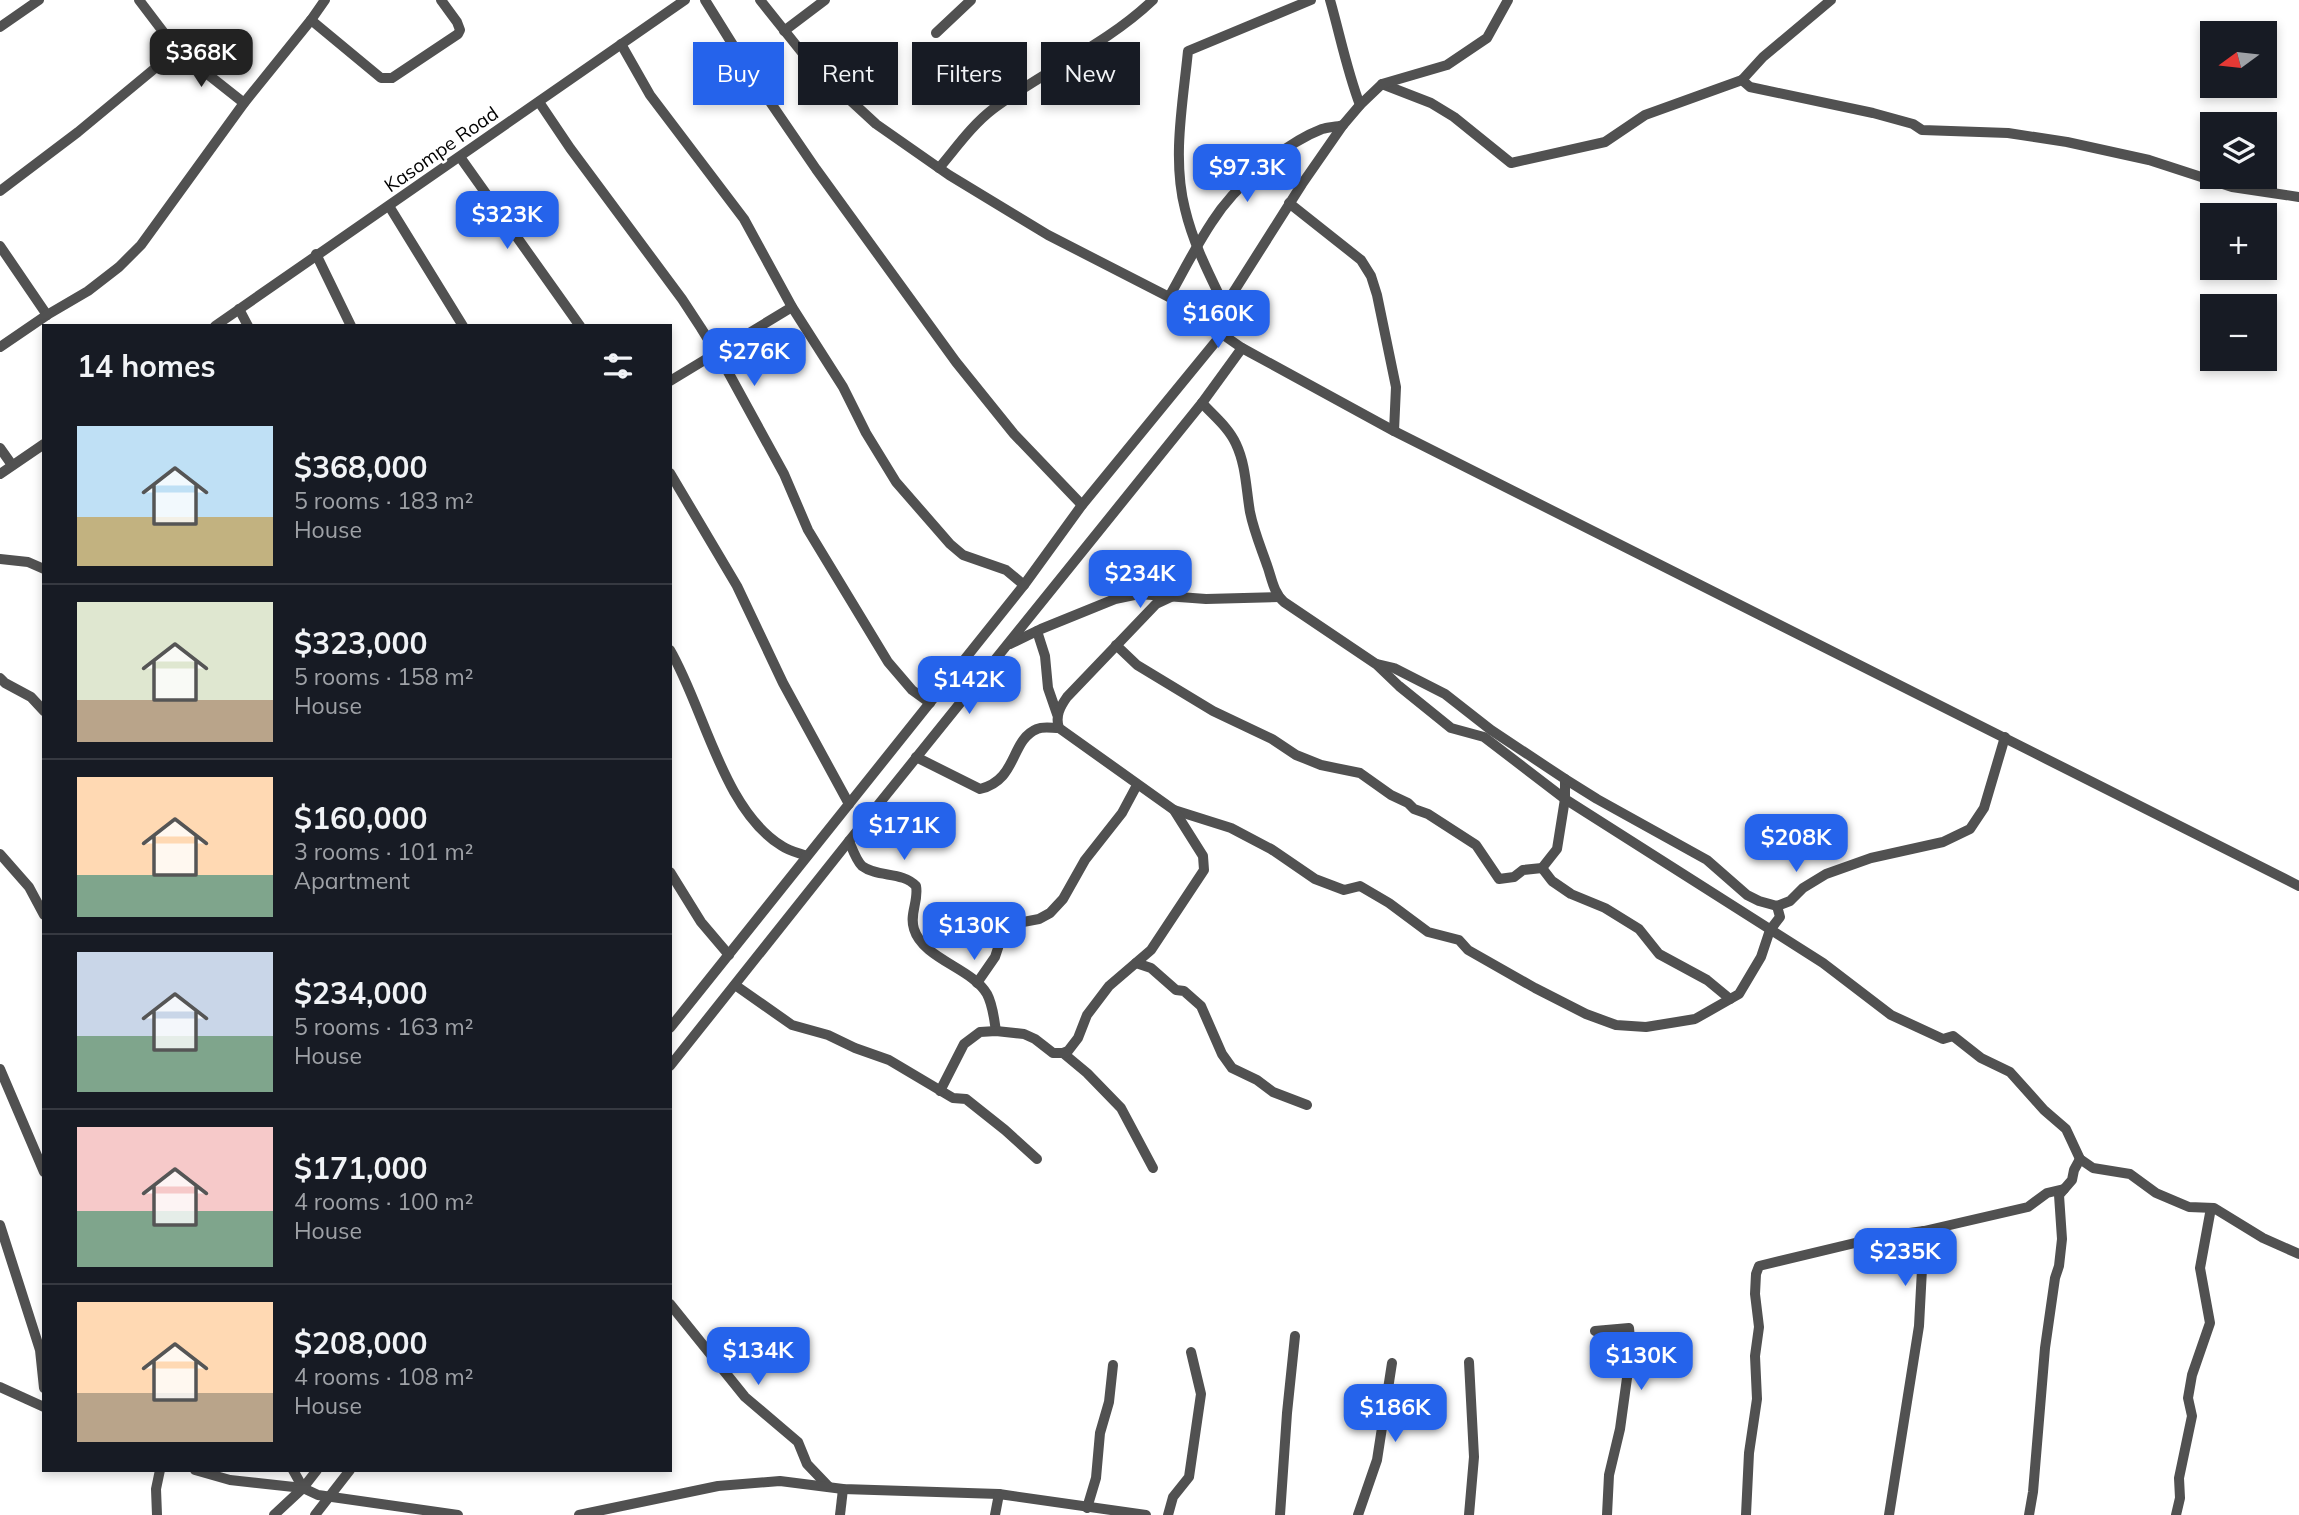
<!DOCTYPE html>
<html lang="en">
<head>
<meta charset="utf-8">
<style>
  body { margin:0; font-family:Mulish,sans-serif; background:#20242c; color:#f1f3f6; height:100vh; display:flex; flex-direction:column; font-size:26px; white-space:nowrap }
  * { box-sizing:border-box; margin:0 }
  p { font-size:23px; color:#9ea1a6 }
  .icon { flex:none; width:38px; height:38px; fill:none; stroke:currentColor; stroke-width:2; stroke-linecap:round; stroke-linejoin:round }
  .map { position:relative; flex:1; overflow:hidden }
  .side { position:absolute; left:42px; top:324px; width:630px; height:1148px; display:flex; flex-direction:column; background:#171b24; border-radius:0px; box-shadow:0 4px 10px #0003 }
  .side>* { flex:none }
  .banner { position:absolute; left:693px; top:42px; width:665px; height:63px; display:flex; gap:14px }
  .needle { width:46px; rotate:255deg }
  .tools { position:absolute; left:2200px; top:21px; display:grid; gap:14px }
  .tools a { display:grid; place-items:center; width:77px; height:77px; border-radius:0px; background:#171b24; box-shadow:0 4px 10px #0003; font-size:35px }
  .price { position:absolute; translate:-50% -60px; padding:0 16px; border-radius:14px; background:#2563eb; color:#fff; font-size:23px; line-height:46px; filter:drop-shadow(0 2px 4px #0008) }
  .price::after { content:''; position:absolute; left:50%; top:42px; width:21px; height:16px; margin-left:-10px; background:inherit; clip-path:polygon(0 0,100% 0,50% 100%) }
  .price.selected { background:#222; color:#fff }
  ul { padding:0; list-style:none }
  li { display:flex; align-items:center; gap:21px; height:175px; padding:0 35px }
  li+li { border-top:2px solid #363941 }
  li span { display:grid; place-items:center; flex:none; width:196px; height:140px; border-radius:0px; color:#555 }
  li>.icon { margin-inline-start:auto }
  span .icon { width:84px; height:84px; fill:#fffc; stroke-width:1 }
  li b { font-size:30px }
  h2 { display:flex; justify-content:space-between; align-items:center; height:84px; padding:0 35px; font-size:30px }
  .pill { padding:0 24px; border-radius:0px; background:#171b24; box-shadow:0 4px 10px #0003; font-size:24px; line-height:63px }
  .pill.selected { background:#2563eb; color:#fff }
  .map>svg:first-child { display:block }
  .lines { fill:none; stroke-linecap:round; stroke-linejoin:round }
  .minor { stroke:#515151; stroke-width:10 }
  .labels { text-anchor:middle; stroke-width:5; stroke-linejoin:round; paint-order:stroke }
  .street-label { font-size:19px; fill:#000; stroke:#fff }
</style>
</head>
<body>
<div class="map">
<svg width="2299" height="1515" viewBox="0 0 2299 1515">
  <rect width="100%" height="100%" fill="#fff"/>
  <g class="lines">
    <g class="minor">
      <polyline points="139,0 177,50 244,103"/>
      <polyline points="705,0 751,74 816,169 956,362 1014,434 1082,505"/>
      <polyline points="760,0 812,65 876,124 949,175 1048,235 1169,297 1242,348 1394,431 2299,886"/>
      <path d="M 1330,0 C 1340,35 1347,71 1360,105"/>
      <polyline points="311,20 381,78 392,78 458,34 460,30 457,22 441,0"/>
      <polyline points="0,27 39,0"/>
      <polyline points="784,31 825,0"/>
      <polyline points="936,33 971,0"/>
      <polyline points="621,44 650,95 744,219 792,307 843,387 866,433 896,482 950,544 963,555 1006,570 1024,585"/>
      <polyline points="1742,80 1763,57 1831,0"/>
      <polyline points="1382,84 1431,103 1454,117 1511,163 1605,142 1645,115 1742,80 1750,87 1873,113 1913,124 1922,130 2008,133 2067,142 2149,160 2232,187 2299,197"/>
      <polyline points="539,102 570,148 682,299 701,328 727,370 784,474 808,530 888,662 912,690 930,703"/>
      <polyline points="460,157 580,326"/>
      <path d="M 939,168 C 956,148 972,125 993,109 C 1045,70 1106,45 1153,0"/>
      <polyline points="0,191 78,132 177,50"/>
      <polyline points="1289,203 1361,260 1371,276 1377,295 1396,387 1394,431"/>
      <polyline points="389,206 463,326"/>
      <polyline points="0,246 47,315"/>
      <polyline points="316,254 351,326"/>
      <path d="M 1169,297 C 1183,272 1196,246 1212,222 C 1234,187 1283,144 1322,129 C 1328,127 1336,127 1343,125"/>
      <path d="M 1224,305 C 1209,274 1193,243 1185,209 C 1172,159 1183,102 1188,51 L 1311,0"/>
      <polyline points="239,309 248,326"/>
      <polyline points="215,326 685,0"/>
      <polyline points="1212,326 1302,184 1343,125 1360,105 1382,84 1447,65 1487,38 1508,0"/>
      <polyline points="0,347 47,315 88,291 119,267 141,245 244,103 311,20 325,0"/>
      <polyline points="670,381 792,307"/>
      <path d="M 1202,403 C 1214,416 1229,428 1236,444 C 1246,465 1246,489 1250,512 C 1254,532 1262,550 1268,568 C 1272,580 1274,593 1284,602 L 1376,664 L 1399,686 L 1451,728 L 1484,737 L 1565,799 L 1823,963 L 1891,1015 L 1943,1039 L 1953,1036 L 1981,1058 L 2010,1072 L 2044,1110 L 2066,1129 L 2080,1159 L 2093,1168 L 2130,1174 L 2156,1193 L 2189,1207 L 2214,1208 L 2263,1238 L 2299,1254"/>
      <polyline points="0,448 12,465"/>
      <polyline points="670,473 737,586 783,683 849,804"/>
      <polyline points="0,474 44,444"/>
      <polyline points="0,559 28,562 44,569"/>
      <polyline points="1037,631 1045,656 1048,688 1057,714"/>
      <polyline points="1010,644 1041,629 1115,599 1139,594 1206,599 1279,597"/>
      <polyline points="1116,645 1137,665 1213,711 1272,739 1296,755 1321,765 1360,773 1391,795 1408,803 1414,809 1428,814 1476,845 1499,879 1514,877 1523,870 1542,868 1557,849 1565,799 1565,779"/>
      <path d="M 670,650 C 704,708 723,810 782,846 C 789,851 799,853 807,856"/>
      <polyline points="1377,664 1394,668 1445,694 1491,730 1565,779 1597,799 1707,860 1747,895 1759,901 1777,906 1790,901 1803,888 1826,874 1871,858 1943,842 1970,829 1984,808 2005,737"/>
      <polyline points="0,678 5,683 31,697 44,711"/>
      <path d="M 916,757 L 980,789 C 1018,780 1010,740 1037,729 C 1043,726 1052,728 1059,728"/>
      <polyline points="1174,810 1231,828 1271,849 1315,879 1344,890 1360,886 1389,903 1428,932 1459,940 1468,950 1535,988 1586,1014 1616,1025 1646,1027 1695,1019 1739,994 1761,957 1770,930 1780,917 1777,906"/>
      <path d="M 849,841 C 852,848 856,860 862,866 C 878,878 902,871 916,886 C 919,901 909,914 914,929 C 923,959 972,968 987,994 C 993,1005 994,1019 996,1031"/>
      <polyline points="0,854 29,887 44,915"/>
      <polyline points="1542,868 1552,881 1571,894 1605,908 1639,929 1659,954 1707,980 1730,999"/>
      <polyline points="670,872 701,922 729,955"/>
      <polyline points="1136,963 1151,968 1176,990 1184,991 1201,1006 1222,1054 1232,1068 1257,1080 1273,1092 1307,1105"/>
      <polyline points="977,983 995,957 1004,930 1008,925 1039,919 1050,913 1063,899 1085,860 1122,813 1137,785"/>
      <polyline points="735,985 792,1025 828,1035 855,1048 889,1060 953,1098 966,1099 1005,1130 1037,1159"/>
      <polyline points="670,1028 1024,585 1082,505 1222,334"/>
      <polyline points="1063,1053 1087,1073 1121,1108 1153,1168"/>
      <polyline points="670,1066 849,841 1202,403 1242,348"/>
      <polyline points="0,1069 44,1172"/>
      <path d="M 940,1091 L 964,1044 L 980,1032 L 996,1031 L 1024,1034 L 1035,1039 L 1053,1053 L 1063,1053 L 1068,1051 L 1078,1038 L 1087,1015 L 1109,986 L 1151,950 L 1204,870 L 1203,856 L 1174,810 L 1059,728 C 1055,716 1060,707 1067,697 L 1156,604 L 1173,596"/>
      <polyline points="0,1225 40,1350 44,1388"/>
      <polyline points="670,1304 745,1397 798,1442 807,1464 829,1487"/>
      <polyline points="1595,1331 1629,1328 1631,1349 1620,1429 1609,1475 1607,1515"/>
      <polyline points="1469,1362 1474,1457 1469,1515"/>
      <polyline points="0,1387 44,1407"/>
      <polyline points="195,1470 230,1480 303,1488 318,1495 458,1515"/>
      <polyline points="293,1470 303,1488"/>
      <polyline points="1087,1508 1096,1478 1100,1433 1109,1402 1113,1365"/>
      <polyline points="157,1515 156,1489 160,1470"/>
      <polyline points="274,1515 303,1488 317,1470"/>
      <polyline points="315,1515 350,1470"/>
      <polyline points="579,1515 718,1486 780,1481 843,1489 999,1494 1146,1515"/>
      <polyline points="840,1515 843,1489"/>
      <polyline points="995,1515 999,1494"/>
      <polyline points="1168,1515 1173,1497 1189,1477 1201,1394 1191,1352"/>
      <polyline points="1280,1515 1287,1413 1295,1336"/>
      <polyline points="1358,1515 1377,1460 1392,1363"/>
      <polyline points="1746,1515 1749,1453 1757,1399 1755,1356 1759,1327 1755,1294 1756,1274 1759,1266 1880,1237 1924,1231"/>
      <polyline points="1889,1515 1919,1326 1924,1231 2028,1207 2047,1193 2064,1189"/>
      <polyline points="2029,1515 2033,1492 2045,1348 2055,1278 2059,1266 2062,1239 2059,1195 2072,1180 2074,1170 2080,1159"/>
      <polyline points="2176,1515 2180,1498 2179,1478 2192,1416 2188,1398 2192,1375 2210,1323 2200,1268 2211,1208"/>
    </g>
  </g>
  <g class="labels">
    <g class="street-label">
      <text transform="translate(441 149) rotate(-35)" y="7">Kasompe Road</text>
    </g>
  </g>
</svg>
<div class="tools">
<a><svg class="needle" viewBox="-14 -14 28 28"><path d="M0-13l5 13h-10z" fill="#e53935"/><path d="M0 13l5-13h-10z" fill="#9ea1a6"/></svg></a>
<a><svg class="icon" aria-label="layers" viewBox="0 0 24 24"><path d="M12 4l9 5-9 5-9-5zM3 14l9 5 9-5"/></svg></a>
<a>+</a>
<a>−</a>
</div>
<b class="price selected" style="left:201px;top:89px">$368K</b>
<b class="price" style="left:1247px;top:204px">$97.3K</b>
<b class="price" style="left:507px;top:251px">$323K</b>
<b class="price" style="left:1218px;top:350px">$160K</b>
<b class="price" style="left:754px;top:388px">$276K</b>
<b class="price" style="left:1140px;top:610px">$234K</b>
<b class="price" style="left:969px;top:716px">$142K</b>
<b class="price" style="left:904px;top:862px">$171K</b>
<b class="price" style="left:1796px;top:874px">$208K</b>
<b class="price" style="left:974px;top:962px">$130K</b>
<b class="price" style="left:1905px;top:1288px">$235K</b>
<b class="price" style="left:758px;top:1387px">$134K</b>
<b class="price" style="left:1641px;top:1392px">$130K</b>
<b class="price" style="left:1395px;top:1444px">$186K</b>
<div class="banner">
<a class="pill selected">Buy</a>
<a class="pill">Rent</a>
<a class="pill">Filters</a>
<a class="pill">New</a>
</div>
<section class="side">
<h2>14 homes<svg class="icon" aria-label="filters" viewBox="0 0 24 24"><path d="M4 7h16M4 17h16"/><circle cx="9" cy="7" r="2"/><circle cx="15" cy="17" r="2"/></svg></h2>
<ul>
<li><span style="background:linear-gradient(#bfe0f5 65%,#c2b280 0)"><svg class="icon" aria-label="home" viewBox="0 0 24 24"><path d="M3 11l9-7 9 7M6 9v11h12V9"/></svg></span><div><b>$368,000</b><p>5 rooms · 183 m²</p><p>House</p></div></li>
<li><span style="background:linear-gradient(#dfe7d0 70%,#b9a48a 0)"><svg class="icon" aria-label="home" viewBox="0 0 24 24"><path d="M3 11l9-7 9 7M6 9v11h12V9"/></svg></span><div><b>$323,000</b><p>5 rooms · 158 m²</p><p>House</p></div></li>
<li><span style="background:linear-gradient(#ffd9b3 70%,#7fa58c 0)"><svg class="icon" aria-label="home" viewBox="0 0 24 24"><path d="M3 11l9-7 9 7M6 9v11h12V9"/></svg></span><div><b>$160,000</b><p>3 rooms · 101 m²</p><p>Apartment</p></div></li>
<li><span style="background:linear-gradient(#c9d6e8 60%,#7fa58c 0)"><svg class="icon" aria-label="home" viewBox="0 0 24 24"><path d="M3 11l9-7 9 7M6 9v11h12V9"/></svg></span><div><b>$234,000</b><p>5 rooms · 163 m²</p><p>House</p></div></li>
<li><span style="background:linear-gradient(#f6c9c9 60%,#7fa58c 0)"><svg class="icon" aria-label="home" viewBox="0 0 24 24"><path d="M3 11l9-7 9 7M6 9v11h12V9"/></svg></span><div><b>$171,000</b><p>4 rooms · 100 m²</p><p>House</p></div></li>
<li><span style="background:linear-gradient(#ffd9b3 65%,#b9a48a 0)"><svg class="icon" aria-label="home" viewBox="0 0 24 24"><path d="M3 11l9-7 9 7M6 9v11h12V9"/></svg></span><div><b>$208,000</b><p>4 rooms · 108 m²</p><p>House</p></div></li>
</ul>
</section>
</div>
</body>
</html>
